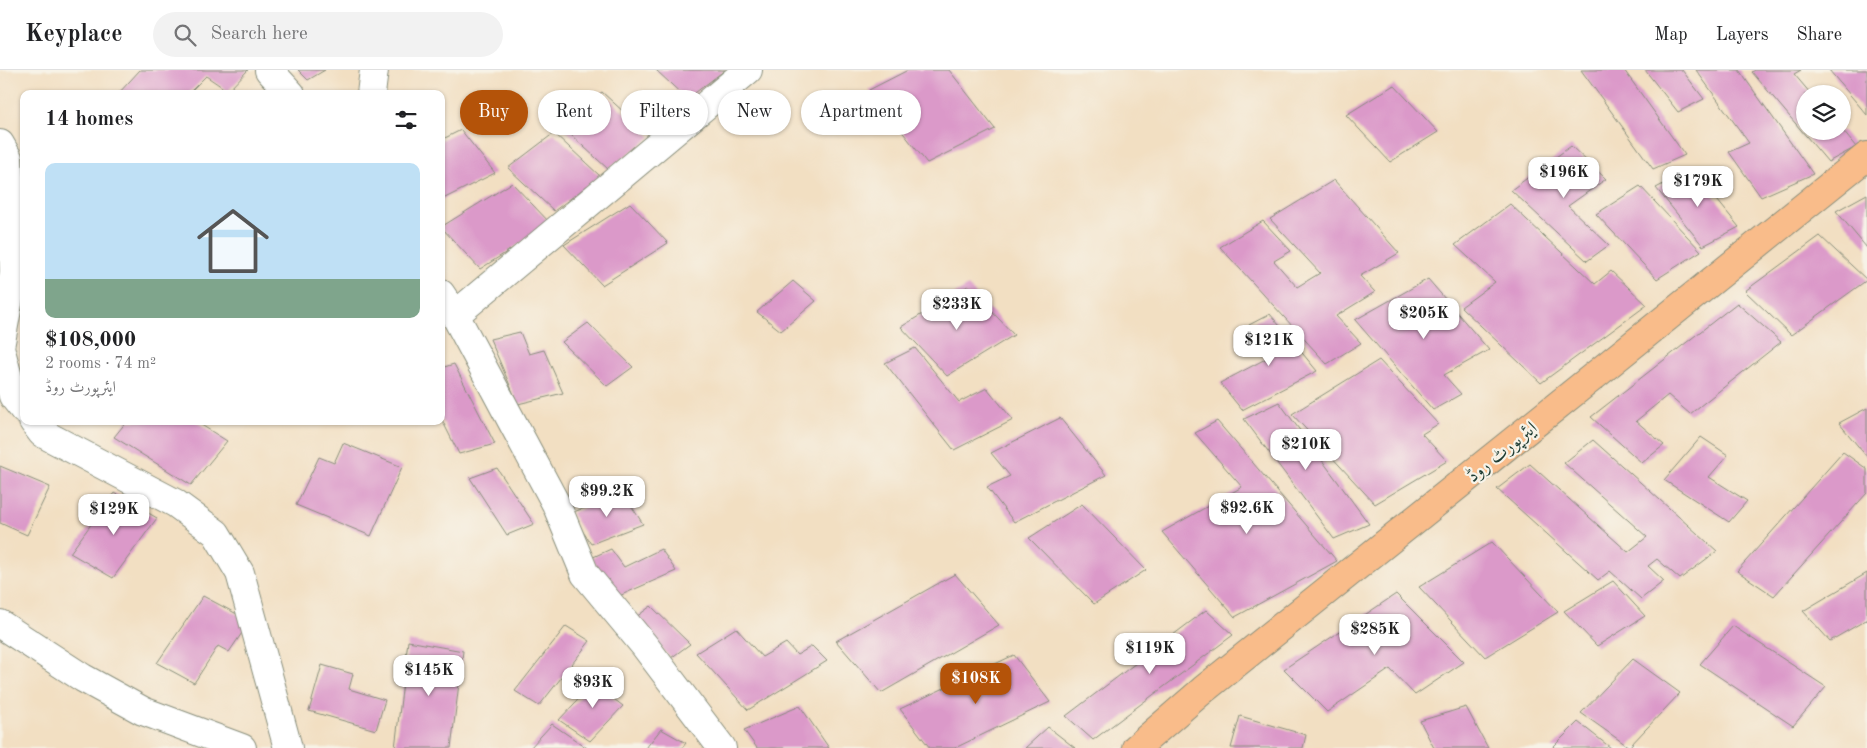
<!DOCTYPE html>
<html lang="en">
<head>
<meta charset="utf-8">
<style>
  body { margin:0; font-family:"Old Standard TT",Amiri,serif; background:#f2f2f2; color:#202124; height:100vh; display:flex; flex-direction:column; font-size:19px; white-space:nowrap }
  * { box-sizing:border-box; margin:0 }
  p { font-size:16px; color:#757577 }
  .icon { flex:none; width:28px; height:28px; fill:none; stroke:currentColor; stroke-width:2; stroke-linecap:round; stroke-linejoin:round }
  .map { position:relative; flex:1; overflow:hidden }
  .details { position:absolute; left:20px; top:20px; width:425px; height:335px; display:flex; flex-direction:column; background:#fff; border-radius:10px; box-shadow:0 1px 4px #0004 }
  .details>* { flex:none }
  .top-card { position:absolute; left:460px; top:20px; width:475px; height:45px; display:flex; gap:10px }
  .controls { position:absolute; left:1796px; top:15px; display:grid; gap:10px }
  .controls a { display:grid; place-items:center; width:55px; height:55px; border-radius:50%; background:#fff; box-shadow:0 1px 4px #0004; font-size:25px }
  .price { position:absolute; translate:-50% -42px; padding:0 11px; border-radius:10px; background:#fff; color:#222; font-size:16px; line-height:32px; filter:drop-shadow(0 1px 2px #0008) }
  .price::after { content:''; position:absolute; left:50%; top:30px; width:15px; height:11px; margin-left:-8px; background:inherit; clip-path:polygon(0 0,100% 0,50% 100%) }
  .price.active { background:#b45309; color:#fff }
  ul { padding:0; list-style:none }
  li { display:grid; align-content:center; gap:10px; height:265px; padding:0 25px }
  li+li { border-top:1px solid #e0e0e0 }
  li span { display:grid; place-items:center; height:155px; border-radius:10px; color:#555 }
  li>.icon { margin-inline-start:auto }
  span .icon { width:90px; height:90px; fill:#fffc; stroke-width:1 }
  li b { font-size:21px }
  h2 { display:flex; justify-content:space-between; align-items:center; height:60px; padding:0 25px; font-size:21px }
  .tag { padding:0 18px; border-radius:22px; background:#fff; box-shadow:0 1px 4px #0004; font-size:18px; line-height:45px }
  .tag.active { background:#b45309; color:#fff }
  header { display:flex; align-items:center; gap:30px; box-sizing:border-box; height:70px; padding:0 25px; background:#fff; border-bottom:1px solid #e0e0e0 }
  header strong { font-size:24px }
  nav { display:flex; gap:28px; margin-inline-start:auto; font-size:18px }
  .search { width:350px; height:45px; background:#f2f2f2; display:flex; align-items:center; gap:12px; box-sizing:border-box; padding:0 18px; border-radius:28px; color:#757577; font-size:19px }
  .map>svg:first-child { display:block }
  .building { fill:#db99c9 }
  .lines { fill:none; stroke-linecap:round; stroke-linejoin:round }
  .minor-casing { stroke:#888e7b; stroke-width:30 }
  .trunk-casing { stroke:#888e7b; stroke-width:30 }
  .minor { stroke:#fff; stroke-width:28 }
  .trunk { stroke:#f9bc8a; stroke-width:28 }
  .labels { text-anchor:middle; stroke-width:4.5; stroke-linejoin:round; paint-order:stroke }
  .street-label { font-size:19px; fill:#1f3d34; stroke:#f7f3e8 }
</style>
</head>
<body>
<header>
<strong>Keyplace</strong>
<div class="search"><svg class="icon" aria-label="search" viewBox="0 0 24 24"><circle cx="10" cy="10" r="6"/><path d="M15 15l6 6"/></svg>Search here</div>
<nav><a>Map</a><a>Layers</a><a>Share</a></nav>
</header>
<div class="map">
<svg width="1867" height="678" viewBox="0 0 1867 678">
  <rect width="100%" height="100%" fill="#f7f3e8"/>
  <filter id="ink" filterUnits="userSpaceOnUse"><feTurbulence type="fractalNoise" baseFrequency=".02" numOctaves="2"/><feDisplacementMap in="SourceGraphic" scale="10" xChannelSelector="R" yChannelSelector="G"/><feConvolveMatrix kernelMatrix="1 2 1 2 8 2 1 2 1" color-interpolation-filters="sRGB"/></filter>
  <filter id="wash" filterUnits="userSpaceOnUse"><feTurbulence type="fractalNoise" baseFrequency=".0096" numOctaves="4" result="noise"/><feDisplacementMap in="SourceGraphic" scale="20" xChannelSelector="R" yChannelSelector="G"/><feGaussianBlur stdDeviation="1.12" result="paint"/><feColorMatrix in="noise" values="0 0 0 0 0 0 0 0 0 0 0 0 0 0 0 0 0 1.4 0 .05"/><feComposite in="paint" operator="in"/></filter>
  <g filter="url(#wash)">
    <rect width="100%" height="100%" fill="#f2dfc2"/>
    <g id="blocks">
      <g class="building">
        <polygon points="140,0 248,0 228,21 206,6 188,24 118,24"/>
        <polygon points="298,0 325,0 308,10"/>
        <polygon points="656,0 725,0 687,29"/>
        <polygon points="908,0 949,0 995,59 927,93 869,20"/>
        <polygon points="1581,0 1624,0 1685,85 1653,99"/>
        <polygon points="1645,0 1682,0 1704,29 1678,42"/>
        <polygon points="1696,0 1739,0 1813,104 1761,127 1729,82 1749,73"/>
        <polygon points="1755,0 1801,0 1794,4 1811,24 1805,24 1805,61 1843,61 1856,77 1828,92 1752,2"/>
        <polygon points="1829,0 1867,0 1867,45"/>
        <polygon points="1394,15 1438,62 1390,92 1346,45"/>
        <polygon points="602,22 651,67 608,99 559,54"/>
        <polygon points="461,60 495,103 441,130 441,70"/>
        <polygon points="554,63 600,106 554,141 508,98"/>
        <polygon points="1571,76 1606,109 1568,136 1609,175 1587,191 1511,120"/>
        <polygon points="1692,99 1739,157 1703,176 1656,118"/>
        <polygon points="1334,110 1399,183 1360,206 1375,222 1336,246 1361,273 1327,294 1220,177 1263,151 1291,181 1274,191 1297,217 1320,203 1270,149"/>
        <polygon points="512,113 551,154 480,199 441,157"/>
        <polygon points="1640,116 1701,181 1657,209 1596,144"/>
        <polygon points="1867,124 1867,178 1836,141"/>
        <polygon points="630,133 668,173 602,215 564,175"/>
        <polygon points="1510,134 1595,214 1611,201 1647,235 1541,313 1461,237 1495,212 1455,175"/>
        <polygon points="1820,166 1867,210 1791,265 1745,221"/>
        <polygon points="1428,209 1489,280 1444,305 1461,324 1433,340 1355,250"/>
        <polygon points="793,211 816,231 781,261 757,242"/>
        <polygon points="968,216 1014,265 947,306 901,257"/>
        <polygon points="1737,233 1781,272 1690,344 1668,325 1636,351 1664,375 1642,393 1591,347"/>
        <polygon points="1270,244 1317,301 1242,340 1220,313 1273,285 1249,255"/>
        <polygon points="588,253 633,297 607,316 562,272"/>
        <polygon points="520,262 529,284 544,280 563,323 518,334 490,269"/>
        <polygon points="915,278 959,332 987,318 1013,350 954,380 885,293"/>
        <polygon points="1379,290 1438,354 1422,364 1447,391 1375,434 1292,344"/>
        <polygon points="454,294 495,374 459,384 441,348 441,298"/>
        <polygon points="1279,332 1369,454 1334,469 1244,349"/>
        <polygon points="1867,338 1867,387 1839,353"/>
        <polygon points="1060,348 1106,405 1014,452 987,417 1010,406 991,383"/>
        <polygon points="127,351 195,351 227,371 191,415 114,367"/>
        <polygon points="1217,351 1337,491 1235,547 1162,462 1242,417 1195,363"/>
        <polygon points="1701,367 1728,385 1709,407 1747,431 1729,452 1664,410"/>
        <polygon points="1593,370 1717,481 1680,509 1657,489 1648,496 1664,511 1641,529 1610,501 1598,510 1497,419 1530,394 1628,482 1647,467 1564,393"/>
        <polygon points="343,373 402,397 371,466 296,435 319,387 334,393"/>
        <polygon points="1843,382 1867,399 1867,423 1774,526 1737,501"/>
        <polygon points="0,396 50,417 27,465 0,453"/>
        <polygon points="497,398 534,454 507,465 470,408"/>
        <polygon points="114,423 157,448 113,508 70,483"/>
        <polygon points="623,423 643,454 591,474 571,443"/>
        <polygon points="1082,434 1146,500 1094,534 1029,468"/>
        <polygon points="1492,472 1558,542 1485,587 1419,517"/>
        <polygon points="611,479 624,497 661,479 676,501 619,526 591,488"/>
        <polygon points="1867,503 1867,551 1866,550 1830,571 1803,541"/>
        <polygon points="955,504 999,555 881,623 836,571"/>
        <polygon points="1613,511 1645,546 1597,576 1564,541"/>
        <polygon points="1396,524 1464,592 1415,625 1390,599 1327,642 1284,599"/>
        <polygon points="203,526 250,551 229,582 218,576 194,613 157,593"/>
        <polygon points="651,536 690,574 671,588 632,550"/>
        <polygon points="1206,540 1233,565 1093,670 1066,646"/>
        <polygon points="566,556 590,571 539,636 515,621"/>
        <polygon points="1733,556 1826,617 1793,656 1700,594"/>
        <polygon points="736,558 762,587 786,573 797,585 812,576 827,591 748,640 696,583"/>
        <polygon points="408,571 463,581 451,678 395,678"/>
        <polygon points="1014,585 1050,632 955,678 930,678 900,639"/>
        <polygon points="1633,589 1680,623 1629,677 1581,643"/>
        <polygon points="322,595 353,604 349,619 385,630 376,660 309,641"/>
        <polygon points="602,604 620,617 610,626 623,636 590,671 559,650"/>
        <polygon points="800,636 829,678 757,678 744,660"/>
        <polygon points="1466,637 1488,678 1434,678 1420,651"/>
        <polygon points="1240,646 1306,665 1303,678 1231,678"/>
        <polygon points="1578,652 1611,678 1552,678"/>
        <polygon points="552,654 587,678 530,678"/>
        <polygon points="1048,657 1075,678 1025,678"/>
        <polygon points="661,659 686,673 682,678 646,678"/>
      </g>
    </g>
  </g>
  <g filter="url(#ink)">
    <use href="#blocks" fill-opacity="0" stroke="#888e7b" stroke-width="1"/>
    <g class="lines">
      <defs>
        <g id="minor">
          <polyline points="269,0 291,24"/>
          <polyline points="371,24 374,0"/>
          <polyline points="0,74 8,88 14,202 0,277 13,326 24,340"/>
          <polyline points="441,224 455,245 556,434 585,504 644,575 722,678"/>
          <polyline points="455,245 748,0"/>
          <polyline points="33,351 42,363 175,433 216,463 240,503 288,678"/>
          <polyline points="0,554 83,608 143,641 242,678"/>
        </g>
        <polyline id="trunk" points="1136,678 1203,620 1578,319 1867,86"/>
      </defs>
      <use href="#minor" class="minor-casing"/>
      <use href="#trunk" class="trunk-casing"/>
      <use href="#minor" class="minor"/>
      <use href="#trunk" class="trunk"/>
    </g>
  </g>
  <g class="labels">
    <g class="street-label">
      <text transform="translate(1501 381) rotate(-39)" y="7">ایئرپورٹ روڈ</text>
    </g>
  </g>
</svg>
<div class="controls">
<a><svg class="icon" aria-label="layers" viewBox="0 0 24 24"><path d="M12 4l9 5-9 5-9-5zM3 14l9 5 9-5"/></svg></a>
</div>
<b class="price" style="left:1564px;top:129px">$196K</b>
<b class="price" style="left:1698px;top:138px">$179K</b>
<b class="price" style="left:957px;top:261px">$233K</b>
<b class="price" style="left:1424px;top:270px">$205K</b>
<b class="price" style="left:1269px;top:297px">$121K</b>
<b class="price" style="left:1306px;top:401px">$210K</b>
<b class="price" style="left:607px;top:448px">$99.2K</b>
<b class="price" style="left:1247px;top:465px">$92.6K</b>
<b class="price" style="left:114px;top:466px">$129K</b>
<b class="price" style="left:1375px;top:586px">$285K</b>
<b class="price" style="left:1150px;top:605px">$119K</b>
<b class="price" style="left:429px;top:627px">$145K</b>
<b class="price active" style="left:976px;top:635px">$108K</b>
<b class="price" style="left:593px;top:639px">$93K</b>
<div class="top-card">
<a class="tag active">Buy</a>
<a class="tag">Rent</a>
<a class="tag">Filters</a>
<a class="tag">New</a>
<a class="tag">Apartment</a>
</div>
<section class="details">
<h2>14 homes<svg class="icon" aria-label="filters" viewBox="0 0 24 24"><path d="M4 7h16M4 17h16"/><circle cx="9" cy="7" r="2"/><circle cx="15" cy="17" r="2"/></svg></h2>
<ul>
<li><span style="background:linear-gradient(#bfe0f5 75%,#7fa58c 0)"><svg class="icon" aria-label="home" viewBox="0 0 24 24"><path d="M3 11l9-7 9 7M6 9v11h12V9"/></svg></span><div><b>$108,000</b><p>2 rooms · 74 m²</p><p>ایئرپورٹ روڈ</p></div></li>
</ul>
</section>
</div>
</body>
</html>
